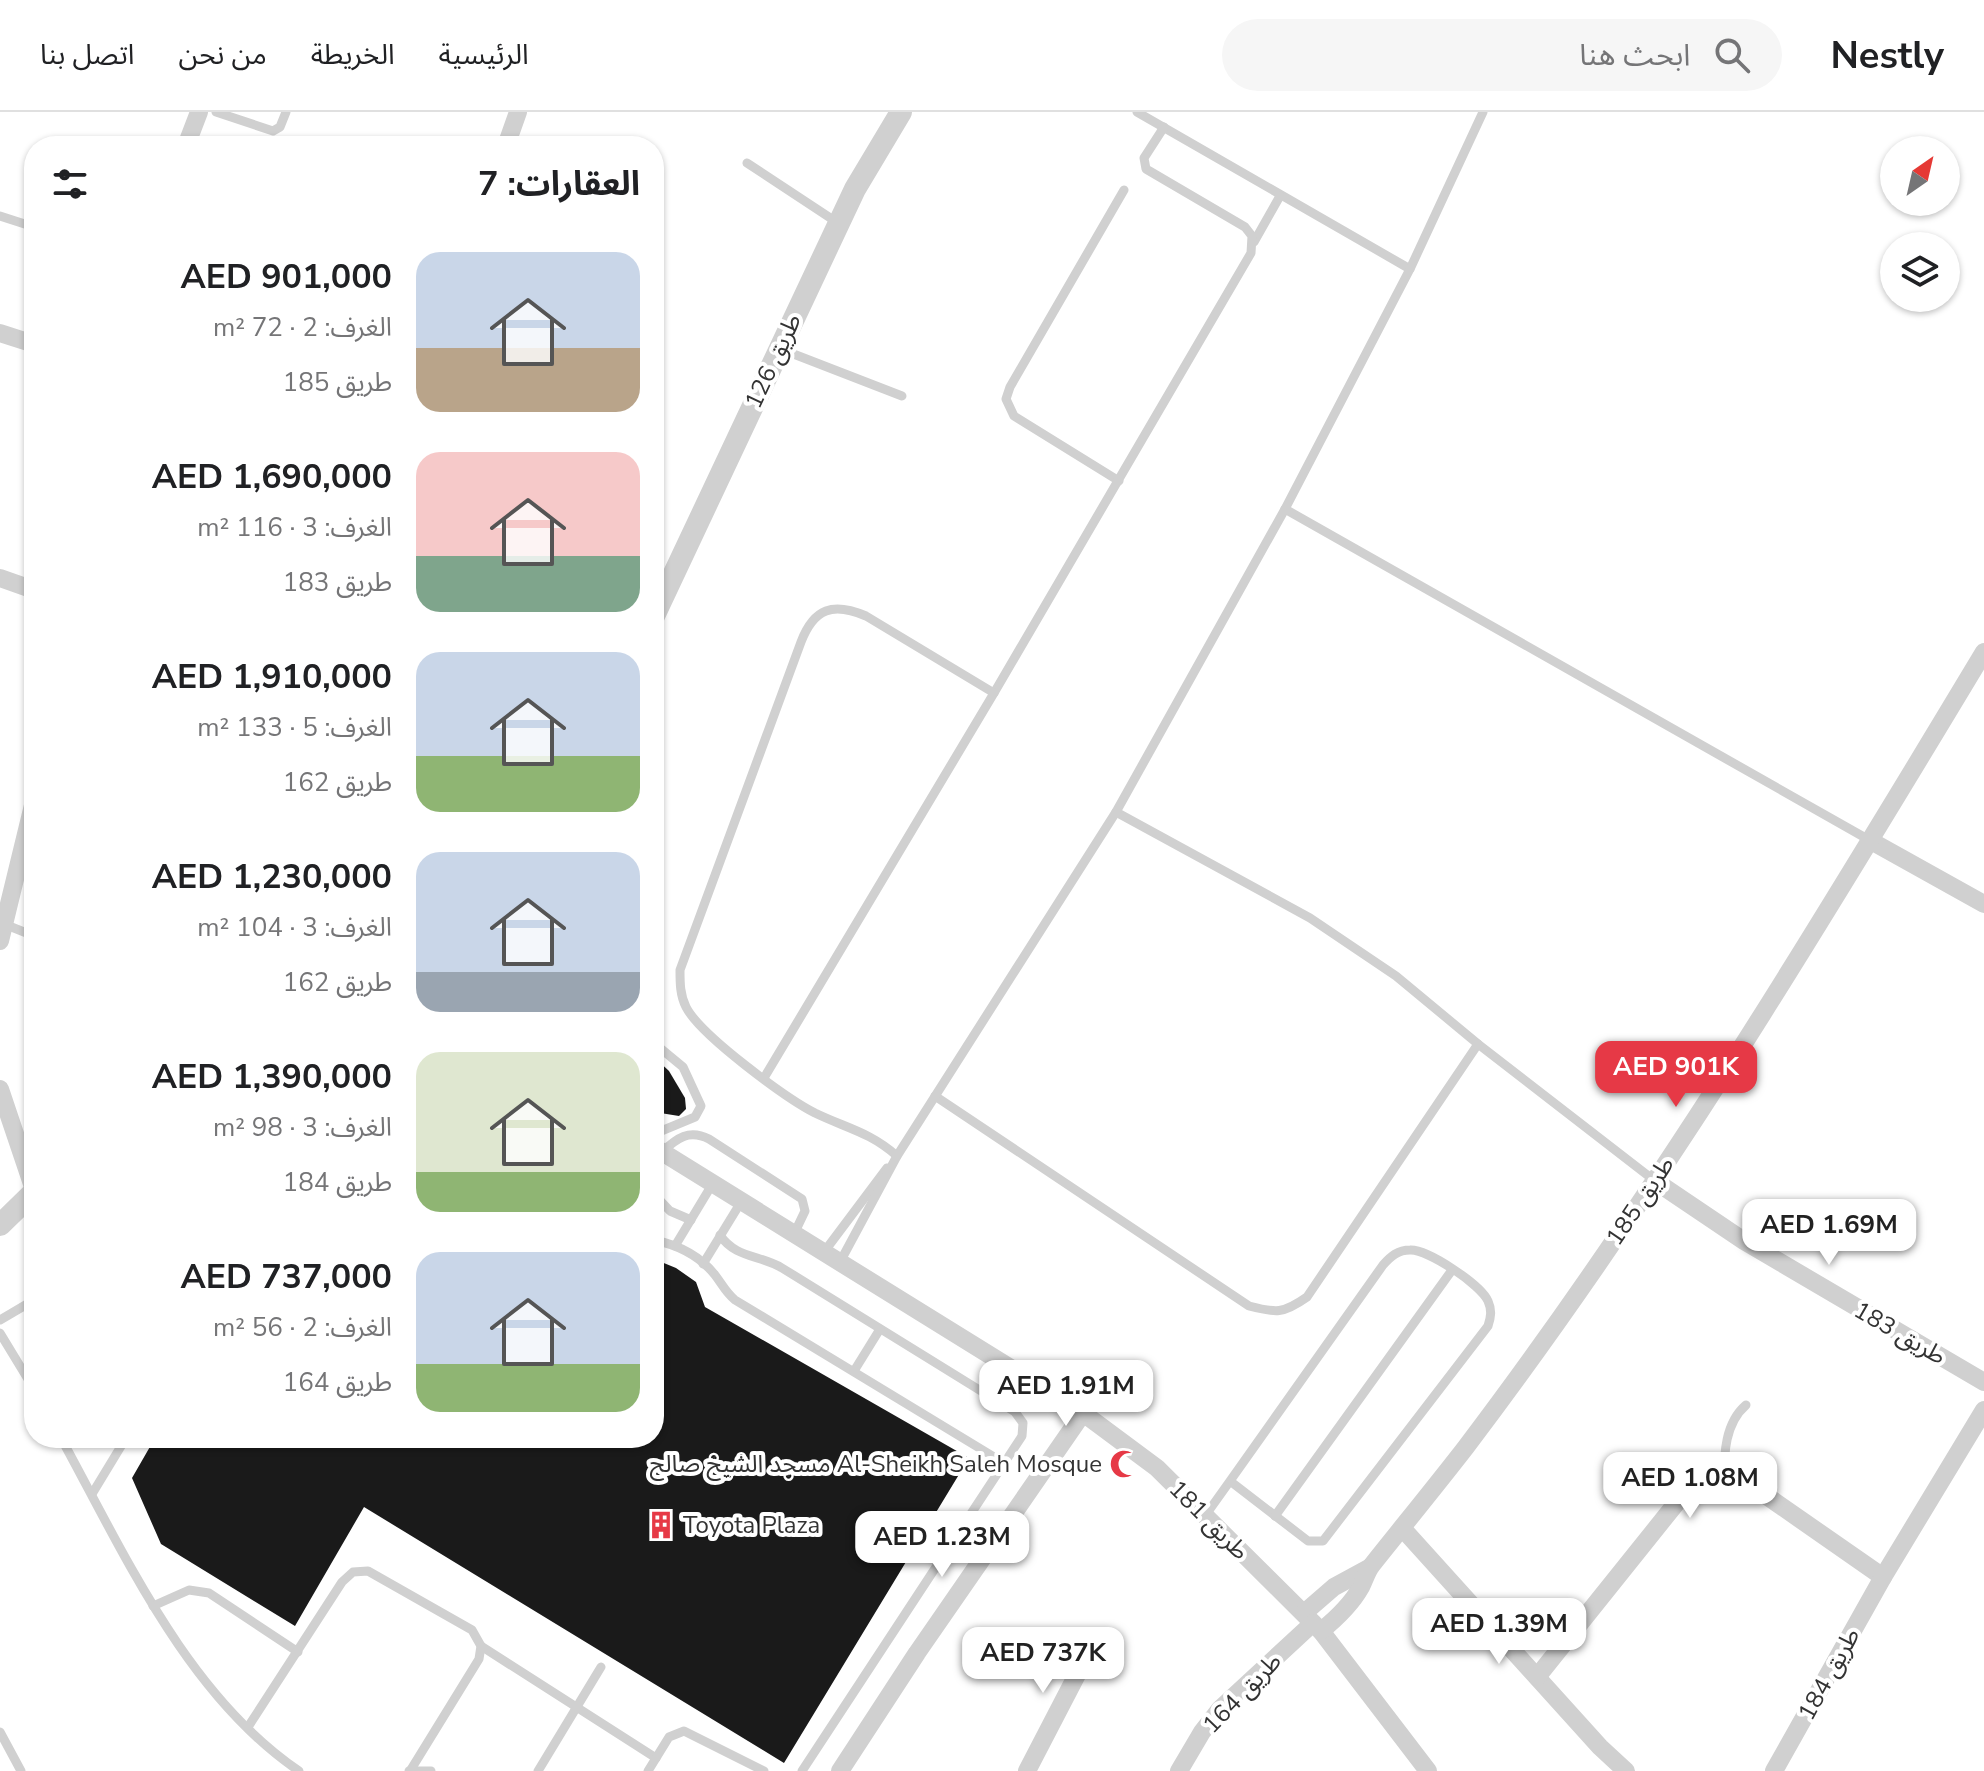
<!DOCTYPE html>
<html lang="ar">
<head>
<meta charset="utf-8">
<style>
  body { margin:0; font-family:"Nunito Sans","Noto Sans Arabic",sans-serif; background:#f6f6f6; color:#202124; direction:rtl; height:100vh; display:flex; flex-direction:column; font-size:30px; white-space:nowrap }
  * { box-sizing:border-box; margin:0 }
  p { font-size:26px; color:#757577 }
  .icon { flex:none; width:44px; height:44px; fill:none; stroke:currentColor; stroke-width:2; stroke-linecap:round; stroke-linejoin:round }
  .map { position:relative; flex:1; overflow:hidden; direction:ltr }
  .sheet { position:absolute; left:24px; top:24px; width:640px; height:1312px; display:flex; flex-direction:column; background:#fff; border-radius:32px; box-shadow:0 2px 6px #0004; direction:rtl }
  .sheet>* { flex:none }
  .needle { width:52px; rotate:34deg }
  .buttons { position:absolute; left:1880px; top:24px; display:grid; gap:16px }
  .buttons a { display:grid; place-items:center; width:80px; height:80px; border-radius:50%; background:#fff; box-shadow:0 2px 6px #0004; font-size:40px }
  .price { position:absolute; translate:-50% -68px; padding:0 18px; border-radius:16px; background:#fff; color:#222; font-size:26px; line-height:52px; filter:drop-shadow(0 2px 4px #0008) }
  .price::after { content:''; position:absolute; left:50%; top:48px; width:24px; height:18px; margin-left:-12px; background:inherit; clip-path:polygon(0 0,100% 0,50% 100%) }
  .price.current { background:#e63946; color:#fff }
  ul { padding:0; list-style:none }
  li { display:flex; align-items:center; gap:24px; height:200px; padding:0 24px }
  li span { display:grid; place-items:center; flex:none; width:224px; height:160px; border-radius:24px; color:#555 }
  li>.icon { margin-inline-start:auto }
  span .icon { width:96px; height:96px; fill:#fffc; stroke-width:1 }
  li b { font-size:34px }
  h2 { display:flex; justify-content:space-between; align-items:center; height:96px; padding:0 24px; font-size:34px }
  header { display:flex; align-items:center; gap:48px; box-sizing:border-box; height:112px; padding:0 40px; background:#fff; border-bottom:2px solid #e0e0e0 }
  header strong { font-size:38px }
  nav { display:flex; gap:44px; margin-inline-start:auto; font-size:28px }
  .search { width:560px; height:72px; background:#f6f6f6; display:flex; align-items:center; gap:20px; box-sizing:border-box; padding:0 28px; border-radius:44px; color:#757577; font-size:30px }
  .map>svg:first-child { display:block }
  .building { fill:#1a1a1a }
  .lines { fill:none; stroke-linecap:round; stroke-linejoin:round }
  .service { stroke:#d0d0d0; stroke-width:9 }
  .minor { stroke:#d0d0d0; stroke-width:18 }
  .tertiary { stroke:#d0d0d0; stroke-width:22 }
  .labels { text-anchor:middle; stroke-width:8; stroke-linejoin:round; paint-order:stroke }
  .street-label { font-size:24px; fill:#333; stroke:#fff }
  .poi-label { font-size:24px; fill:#333; stroke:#fff; text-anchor:end }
</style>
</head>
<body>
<header>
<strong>Nestly</strong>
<div class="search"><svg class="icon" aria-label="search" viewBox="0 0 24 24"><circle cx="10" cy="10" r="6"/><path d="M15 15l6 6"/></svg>ابحث هنا</div>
<nav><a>الرئيسية</a><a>الخريطة</a><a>من نحن</a><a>اتصل بنا</a></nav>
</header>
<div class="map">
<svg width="1984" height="1659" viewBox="0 0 1984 1659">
  <rect width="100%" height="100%" fill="#fff"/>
  <g class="building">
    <polygon points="654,945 669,959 685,986 686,997 679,1004 654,1000"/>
    <polygon points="654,1147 676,1156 696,1170 705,1195 969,1346 784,1651 364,1395 295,1514 161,1432 132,1366 155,1326 654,1326"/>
  </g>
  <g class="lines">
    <g class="service">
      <polyline points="216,0 273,19 280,15 286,0"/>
      <polyline points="1137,0 1410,157"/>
      <polyline points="747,51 838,111"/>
      <polyline points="0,104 34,115"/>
      <polyline points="1254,130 1280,84"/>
      <polyline points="778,236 902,284"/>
      <polyline points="1119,369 1014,304 1006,287 1010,275 1124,78"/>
      <polyline points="1285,397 1871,729"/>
      <polyline points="1116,700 1310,806 1396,864 1478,932"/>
      <polyline points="4,812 34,824"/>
      <polyline points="654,931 683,955 701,994 695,1005 654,1022"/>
      <polyline points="764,966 994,581 1251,141 1252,124 1245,115 1146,57 1144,46 1164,15"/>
      <path d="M 935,984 L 1249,1194 C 1276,1201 1283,1202 1307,1185 L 1478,932 L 1655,1069"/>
      <path d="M 662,1040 C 677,1026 689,1017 709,1027 L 802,1087 L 805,1099 L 794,1122"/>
      <path d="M 897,1044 C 870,1020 846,1016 815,1001 C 786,986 700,923 686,895 C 680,883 680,871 680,858 L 801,530 C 814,496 833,490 866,504 L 994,581"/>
      <polyline points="654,1082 670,1099 691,1108"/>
      <path d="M 720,1123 C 735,1146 760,1143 782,1156 L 1015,1300 L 1023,1311 L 1022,1324 L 802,1659"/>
      <path d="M 654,1128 C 678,1133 700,1144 715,1163 C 722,1172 726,1181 735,1188 L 1004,1351"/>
      <polyline points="675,1134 713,1071"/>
      <polyline points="824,1140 887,1056"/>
      <polyline points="840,1150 897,1044 1116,700 1285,397 1410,157 1483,0"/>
      <polyline points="703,1152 741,1090"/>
      <polyline points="0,1208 34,1188"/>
      <polyline points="0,1221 34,1277"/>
      <polyline points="854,1259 880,1217"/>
      <path d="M 61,1326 C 124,1441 187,1583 299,1659"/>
      <path d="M 1724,1367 C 1724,1342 1725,1311 1746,1293"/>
      <polyline points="92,1382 126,1326"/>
      <path d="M 1205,1404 L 1230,1369 L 1383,1153 C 1391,1144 1398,1138 1410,1138 C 1428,1137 1481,1173 1488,1189 C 1492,1198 1491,1205 1488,1214 L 1323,1429 L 1308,1429 L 1230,1369"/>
      <polyline points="1275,1404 1452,1158"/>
      <polyline points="966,1409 995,1427"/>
      <polyline points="153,1494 189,1478 209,1481 298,1540"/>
      <polyline points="481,1534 656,1646"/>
      <polyline points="248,1615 342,1470 353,1460 368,1459 472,1518 481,1534 479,1547 410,1659"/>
      <polyline points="0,1620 21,1659"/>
      <polyline points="409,1659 431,1659"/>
      <polyline points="538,1659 601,1555"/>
      <polyline points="648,1659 669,1625 684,1619 764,1659"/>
    </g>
    <g class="minor">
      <polyline points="186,34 199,0"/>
      <polyline points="506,34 518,0"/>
      <polyline points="0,221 34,232"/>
      <polyline points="0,466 34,478"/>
      <polyline points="1871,729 1984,792"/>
      <polyline points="0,829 34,689"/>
      <polyline points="0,977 34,1078"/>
      <polyline points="654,1035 1083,1301 1157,1356 1321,1519 1428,1659"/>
      <polyline points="1655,1069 1744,1129 1984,1270"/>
      <polyline points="1403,1417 1600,1635 1626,1659"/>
      <polyline points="1304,1501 1334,1475 1369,1456"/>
      <path d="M 1321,1519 C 1337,1506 1351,1493 1361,1475 C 1365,1467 1367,1459 1372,1453 C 1403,1414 1435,1375 1466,1335 C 1657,1083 1821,811 1984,540"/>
      <path d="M 1537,1565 L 1686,1379 C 1711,1366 1721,1366 1748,1371 L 1883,1465"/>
      <polyline points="840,1659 917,1541 1083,1301"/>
      <polyline points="1027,1659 1096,1526"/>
      <polyline points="1179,1659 1202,1620 1220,1597 1313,1511"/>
      <polyline points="1774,1659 1883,1465 1984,1298"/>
    </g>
    <g class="tertiary">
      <polyline points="654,504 855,77 901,0"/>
      <polyline points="0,1113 34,1080"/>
    </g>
  </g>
  <defs>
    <symbol id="mosque-bare" viewBox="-9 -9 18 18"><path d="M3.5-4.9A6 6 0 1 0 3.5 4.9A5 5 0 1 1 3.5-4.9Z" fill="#e63946" stroke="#fff" stroke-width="2.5" paint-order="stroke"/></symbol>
    <symbol id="building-bare" viewBox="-9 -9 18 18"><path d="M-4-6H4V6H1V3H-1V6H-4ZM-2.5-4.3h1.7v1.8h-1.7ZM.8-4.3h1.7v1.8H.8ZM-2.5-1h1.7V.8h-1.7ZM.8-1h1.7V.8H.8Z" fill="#e63946" stroke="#fff" stroke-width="2.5" paint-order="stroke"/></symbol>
  </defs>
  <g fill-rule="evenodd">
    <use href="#mosque-bare" x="1104" y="1332" width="40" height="40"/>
    <use href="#building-bare" x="641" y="1393" width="40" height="40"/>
  </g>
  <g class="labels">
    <g class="street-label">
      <text transform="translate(773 249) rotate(-65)" y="8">طريق 126</text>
      <text transform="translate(1640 1089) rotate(-56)" y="8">طريق 185</text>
      <text transform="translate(1900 1221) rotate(30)" y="8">طريق 183</text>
      <text transform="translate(1209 1408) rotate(45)" y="8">طريق 181</text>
      <text transform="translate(1829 1562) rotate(-61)" y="8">طريق 184</text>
      <text transform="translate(1242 1581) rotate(-46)" y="8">طريق 164</text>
    </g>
    <g class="poi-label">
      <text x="1102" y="1360">مسجد الشيخ صالح Al-Sheikh Saleh Mosque</text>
      <text x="683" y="1421" text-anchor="start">Toyota Plaza</text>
    </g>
  </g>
</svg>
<div class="buttons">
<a><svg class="needle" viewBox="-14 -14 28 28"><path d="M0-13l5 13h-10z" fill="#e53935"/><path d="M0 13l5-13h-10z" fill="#757577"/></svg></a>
<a><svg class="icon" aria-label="layers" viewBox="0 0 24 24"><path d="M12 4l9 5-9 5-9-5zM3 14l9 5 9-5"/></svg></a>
</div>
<b class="price current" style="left:1676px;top:997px">AED 901K</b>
<b class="price" style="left:1829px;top:1155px">AED 1.69M</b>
<b class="price" style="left:1066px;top:1316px">AED 1.91M</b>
<b class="price" style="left:1690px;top:1408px">AED 1.08M</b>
<b class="price" style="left:942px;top:1467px">AED 1.23M</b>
<b class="price" style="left:1499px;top:1554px">AED 1.39M</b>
<b class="price" style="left:1043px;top:1583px">AED 737K</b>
<section class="sheet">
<h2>العقارات: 7<svg class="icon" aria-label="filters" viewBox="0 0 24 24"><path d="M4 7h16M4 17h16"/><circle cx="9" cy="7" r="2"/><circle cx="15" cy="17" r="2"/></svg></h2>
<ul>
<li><span style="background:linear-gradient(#c9d6e8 60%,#b9a48a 0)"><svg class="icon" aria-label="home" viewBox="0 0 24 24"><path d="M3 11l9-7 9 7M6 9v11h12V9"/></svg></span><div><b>AED 901,000</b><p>الغرف: 2 · 72 m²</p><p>طريق 185</p></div></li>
<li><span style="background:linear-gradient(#f6c9c9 65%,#7fa58c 0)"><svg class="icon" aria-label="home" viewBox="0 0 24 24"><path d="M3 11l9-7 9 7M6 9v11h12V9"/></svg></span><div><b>AED 1,690,000</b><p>الغرف: 3 · 116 m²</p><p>طريق 183</p></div></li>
<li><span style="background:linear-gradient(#c9d6e8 65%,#8fb573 0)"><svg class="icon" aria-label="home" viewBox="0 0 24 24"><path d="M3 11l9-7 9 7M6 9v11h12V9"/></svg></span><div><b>AED 1,910,000</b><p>الغرف: 5 · 133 m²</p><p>طريق 162</p></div></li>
<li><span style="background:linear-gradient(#c9d6e8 75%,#9aa5b1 0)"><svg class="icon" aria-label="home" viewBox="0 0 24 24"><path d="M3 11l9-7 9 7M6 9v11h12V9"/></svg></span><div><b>AED 1,230,000</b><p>الغرف: 3 · 104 m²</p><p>طريق 162</p></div></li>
<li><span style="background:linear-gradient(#dfe7d0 75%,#8fb573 0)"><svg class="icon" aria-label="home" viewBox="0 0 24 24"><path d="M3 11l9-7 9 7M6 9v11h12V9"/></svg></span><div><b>AED 1,390,000</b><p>الغرف: 3 · 98 m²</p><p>طريق 184</p></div></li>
<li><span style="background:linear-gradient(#c9d6e8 70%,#8fb573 0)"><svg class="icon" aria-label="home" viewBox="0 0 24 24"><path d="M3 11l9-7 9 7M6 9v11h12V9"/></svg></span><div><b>AED 737,000</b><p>الغرف: 2 · 56 m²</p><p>طريق 164</p></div></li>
</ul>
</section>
</div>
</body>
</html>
